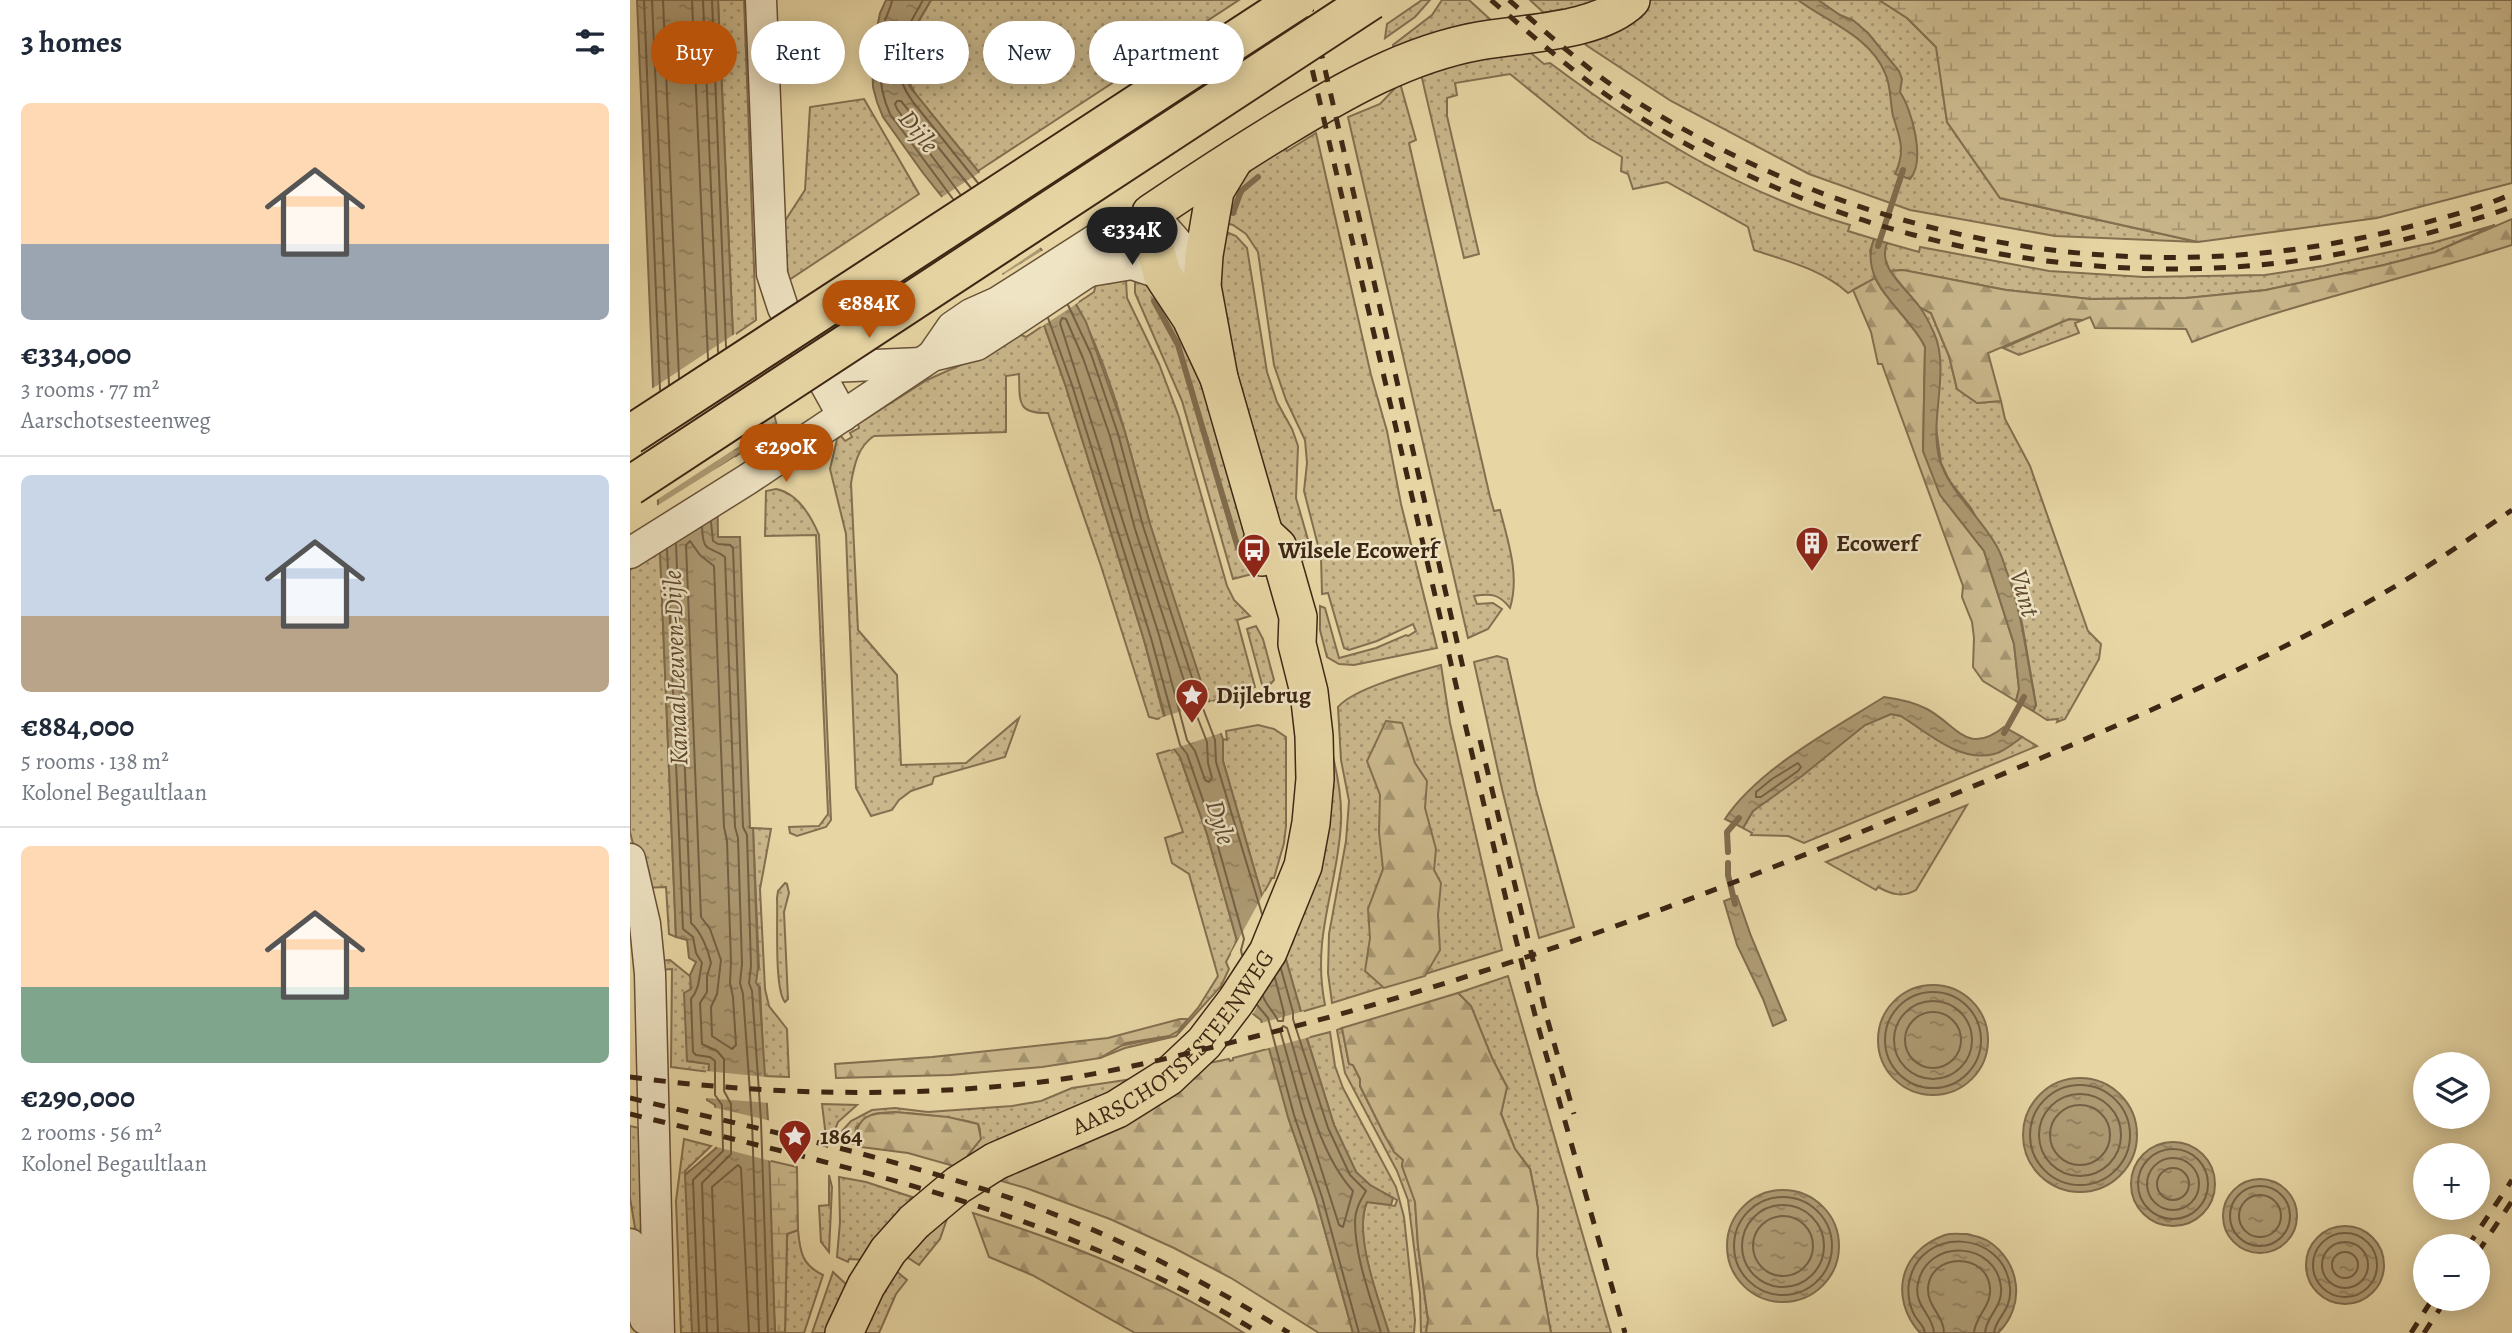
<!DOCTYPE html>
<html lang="en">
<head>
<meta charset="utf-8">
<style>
  body { margin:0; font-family:Alegreya,serif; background:#f2f2f3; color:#1f2937; height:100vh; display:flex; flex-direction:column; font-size:26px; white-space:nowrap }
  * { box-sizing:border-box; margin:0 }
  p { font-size:23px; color:#747a83 }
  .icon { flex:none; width:38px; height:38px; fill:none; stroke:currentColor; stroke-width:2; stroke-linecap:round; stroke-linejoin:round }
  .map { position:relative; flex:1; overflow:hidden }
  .panel { display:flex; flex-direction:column; background:#fff; width:630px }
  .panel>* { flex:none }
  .banner { position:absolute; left:21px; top:21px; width:665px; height:63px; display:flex; gap:14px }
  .tools { position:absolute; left:1783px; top:1052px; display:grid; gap:14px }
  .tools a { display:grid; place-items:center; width:77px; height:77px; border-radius:50%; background:#fff; box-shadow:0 4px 18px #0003; font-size:35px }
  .price { position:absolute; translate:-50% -60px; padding:0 16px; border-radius:24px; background:#b45309; color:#fff; font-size:23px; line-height:46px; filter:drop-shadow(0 2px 4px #0008) }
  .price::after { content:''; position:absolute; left:50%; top:42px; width:21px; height:16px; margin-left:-10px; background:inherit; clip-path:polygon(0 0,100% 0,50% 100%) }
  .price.selected { background:#222; color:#fff }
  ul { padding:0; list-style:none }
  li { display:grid; align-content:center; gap:14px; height:371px; padding:0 21px }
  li+li { border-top:2px solid #e0e1e3 }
  li span { display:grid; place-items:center; height:217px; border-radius:10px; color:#555 }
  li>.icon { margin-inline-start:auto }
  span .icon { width:126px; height:126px; fill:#fffc; stroke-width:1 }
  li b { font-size:30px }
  h2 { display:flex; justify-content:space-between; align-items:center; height:84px; padding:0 21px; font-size:30px }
  .chip { padding:0 24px; border-radius:32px; background:#fff; box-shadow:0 4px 18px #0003; font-size:24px; line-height:63px }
  .chip.selected { background:#b45309; color:#fff }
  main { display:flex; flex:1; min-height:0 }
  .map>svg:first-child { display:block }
  .grass { fill:url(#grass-dots); stroke:#846f50; stroke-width:2 }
  .forest { fill:url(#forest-firs); stroke:#846f50; stroke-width:2 }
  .wetland { fill:url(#wetland-marsh); stroke:#846f50; stroke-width:2 }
  .water { fill:url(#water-ripples); stroke:#806c4d; stroke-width:2 }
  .pier { fill:#e7d6a4 }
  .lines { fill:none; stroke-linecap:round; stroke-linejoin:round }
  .shore { stroke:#756044; stroke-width:2 }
  .stream { stroke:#806c4d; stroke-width:6 }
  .tertiary-casing { stroke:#685238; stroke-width:33 }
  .primary-casing { stroke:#3d2614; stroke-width:40 }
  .tertiary { stroke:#efe4c4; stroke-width:30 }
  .primary { stroke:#e7d6a4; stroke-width:37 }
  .rail { stroke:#3d2614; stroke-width:5; stroke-dasharray:12 12; stroke-linecap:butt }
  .motorway-bridge-casing { stroke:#3d2614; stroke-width:42; stroke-linecap:butt }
  .motorway-bridge { stroke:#e7d6a4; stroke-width:38 }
  .labels { text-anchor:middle; stroke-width:5; stroke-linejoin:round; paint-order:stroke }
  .poi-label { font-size:24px; font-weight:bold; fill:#3d2614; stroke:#efe4c4; text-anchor:start }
  .street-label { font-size:24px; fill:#3d2614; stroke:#efe4c4 }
  .water-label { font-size:26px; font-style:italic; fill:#5f4930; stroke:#efe4c4 }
</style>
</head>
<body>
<main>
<section class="panel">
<h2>3 homes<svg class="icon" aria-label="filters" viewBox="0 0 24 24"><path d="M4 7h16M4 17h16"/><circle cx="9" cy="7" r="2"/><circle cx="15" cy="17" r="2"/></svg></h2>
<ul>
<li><span style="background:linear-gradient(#ffd9b3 65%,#9aa5b1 0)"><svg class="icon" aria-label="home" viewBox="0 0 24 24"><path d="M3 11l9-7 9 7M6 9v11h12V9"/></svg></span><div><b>€334,000</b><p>3 rooms · 77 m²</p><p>Aarschotsesteenweg</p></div></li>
<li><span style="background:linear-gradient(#c9d6e8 65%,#b9a48a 0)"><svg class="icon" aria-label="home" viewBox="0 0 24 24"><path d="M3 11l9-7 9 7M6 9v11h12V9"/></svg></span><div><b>€884,000</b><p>5 rooms · 138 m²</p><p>Kolonel Begaultlaan</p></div></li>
<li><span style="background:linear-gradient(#ffd9b3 65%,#7fa58c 0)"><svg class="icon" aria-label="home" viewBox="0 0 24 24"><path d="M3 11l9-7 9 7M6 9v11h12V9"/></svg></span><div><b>€290,000</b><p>2 rooms · 56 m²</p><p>Kolonel Begaultlaan</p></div></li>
</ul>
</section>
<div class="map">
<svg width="1882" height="1333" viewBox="0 0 1882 1333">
  <defs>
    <pattern id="grass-dots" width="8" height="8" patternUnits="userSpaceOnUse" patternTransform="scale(1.75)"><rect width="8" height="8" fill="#cab88c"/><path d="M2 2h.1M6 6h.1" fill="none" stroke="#a59571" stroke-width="1.8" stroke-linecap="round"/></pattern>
    <pattern id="forest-firs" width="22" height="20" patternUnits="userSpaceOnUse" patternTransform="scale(1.75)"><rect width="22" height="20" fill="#cab88c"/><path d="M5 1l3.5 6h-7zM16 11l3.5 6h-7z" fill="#a59571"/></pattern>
    <pattern id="wetland-marsh" width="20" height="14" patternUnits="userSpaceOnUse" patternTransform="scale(1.75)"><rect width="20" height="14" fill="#cab88c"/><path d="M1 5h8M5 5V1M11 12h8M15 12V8" fill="none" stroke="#a59571"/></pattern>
    <pattern id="water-ripples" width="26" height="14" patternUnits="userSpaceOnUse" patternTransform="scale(1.75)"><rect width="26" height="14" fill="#ad9a73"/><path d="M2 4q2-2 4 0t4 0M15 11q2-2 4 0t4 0" fill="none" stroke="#8e7d5d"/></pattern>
  </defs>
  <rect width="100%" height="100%" fill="#e7d6a4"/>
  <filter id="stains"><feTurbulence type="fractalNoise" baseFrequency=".00286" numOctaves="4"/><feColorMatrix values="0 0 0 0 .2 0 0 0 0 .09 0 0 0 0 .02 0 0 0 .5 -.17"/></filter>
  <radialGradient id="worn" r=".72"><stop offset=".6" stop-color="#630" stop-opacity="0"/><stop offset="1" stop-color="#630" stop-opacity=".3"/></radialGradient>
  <g class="grass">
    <polygon points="88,0 114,0 126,320 103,336"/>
    <path d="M 301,0 L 609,0 L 348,171 L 288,98 C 261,59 281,36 301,0 Z"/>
    <polygon points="792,0 800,0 785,17 755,38 757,24"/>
    <polygon points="812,0 839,0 862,21 836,24 767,52 764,50 763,45 802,15"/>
    <polygon points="900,0 1249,0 1277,18 1307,48 1317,122 1370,198 1568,242 1425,236 1280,210 1179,174 1041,101 956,45 932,9 914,13"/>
    <path d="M 896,49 L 914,64 L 920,63 C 1011,131 1110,193 1220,225 L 1218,231 L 1244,239 L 1240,251 L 1245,278 L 1218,293 C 1191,269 1157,261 1124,250 L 1118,227 L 1037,182 L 1003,189 L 998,174 L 991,171 L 992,157 L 959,138 L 880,74 L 825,83 L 827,95 L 817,98 L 817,116 L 849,254 L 834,258 L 791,74 L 835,60 Z"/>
    <path d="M 770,83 L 786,140 L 779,143 L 860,497 L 864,511 L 870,510 C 878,541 890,576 880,608 C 869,594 861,593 844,596 L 847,604 L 863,603 L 872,609 L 858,629 L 838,638 L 718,117 L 750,104 Z"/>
    <polygon points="234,99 289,194 156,282 153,224 175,190 180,107"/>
    <polygon points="686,133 741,375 757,431 771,504 807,648 724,665 709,664 697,657 690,630 690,606 695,608 709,658 746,648 776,635 778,636 786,631 783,624 747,641 719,650 714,648 698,593 692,594 691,557 674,491 677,463 675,440 656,400 644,365 628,252 616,234 603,225 589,221 614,175 654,145 657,151"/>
    <polygon points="1865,225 1805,252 1754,265 1636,290 1557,298 1460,299 1376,290 1273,270 1260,271 1255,260 1254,249 1257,243 1289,252 1290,247 1419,271 1514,277 1635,275 1693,266 1802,243"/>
    <polygon points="589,229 606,236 617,248 637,372 647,402 662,429 668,446 666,498 683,557 666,562 655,544 589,307"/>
    <polygon points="510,275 558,330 623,553 617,555 622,574 603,579 552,401 505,293 505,276"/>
    <path d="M 496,280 L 497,298 L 529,364 L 549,417 L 597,586 L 604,600 L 620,616 L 607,620 L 625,687 L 592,700 L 591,698 L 580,702 L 573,688 C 555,632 535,577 519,521 C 499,448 482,371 446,304 L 464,292 L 466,284 Z"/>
    <polygon points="1289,307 1301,313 1319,356 1327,389 1347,403 1371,401 1375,419 1400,466 1458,631 1471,644 1469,659 1435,719 1427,722 1428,719 1417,720 1403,711 1406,705 1392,623 1381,583 1341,508 1319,480 1311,463"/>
    <polygon points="1439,319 1453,320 1445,323 1449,333 1389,355 1373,348"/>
    <path d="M 414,325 L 436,387 L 514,640 L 534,717 L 527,719 L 519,717 L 471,566 L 418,413 C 386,414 390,401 389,374 L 376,376 L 376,432 L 244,436 C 228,446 224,466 221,483 L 228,630 L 267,675 L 271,765 L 336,763 L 389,718 L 375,757 L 304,777 L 302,784 L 281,791 L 269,800 L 262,810 L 241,816 L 226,788 L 216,534 L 200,469 L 207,439 L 211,436 L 215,441 L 222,437 L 220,433 L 229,428 L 228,424 L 297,380 L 335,363 L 389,334 L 396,337 Z"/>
    <polygon points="142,406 147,426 112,452 109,430"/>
    <path d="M 146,489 C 167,493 181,516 189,535 L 201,820 L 196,827 L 167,836 L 160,833 L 159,827 L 189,826 L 198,814 L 186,535 L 135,536 L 136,491 Z"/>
    <polygon points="30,549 46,937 39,934 36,887 14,888 0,832 0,570"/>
    <polygon points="626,626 633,639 644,680 634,692 617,629"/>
    <polygon points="867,656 877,659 906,790 944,927 909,938 872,789 844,662"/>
    <path d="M 811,665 L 820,723 L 872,950 L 702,1003 L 698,973 L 699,934 L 716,841 L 719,801 L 711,760 L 708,707 C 724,688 785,672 811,665 Z"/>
    <path d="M 1261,714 L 1271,716 C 1314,743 1343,774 1392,737 L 1407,746 L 1174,843 L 1158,836 L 1121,835 L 1122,833 L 1113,828 L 1123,811 L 1235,725 Z"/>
    <polygon points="628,725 644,729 656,737 656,826 654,843 644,878 642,878 632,896 593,761 593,739 597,740 596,731"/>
    <polygon points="544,749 550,757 577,834 607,941 596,962 599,969 591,986 546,1036 495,1048 470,1058 489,1046 530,1038 548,1031 568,1008 588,976 559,874 542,863 535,838 553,832 527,754"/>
    <path d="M 702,753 C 708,776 712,798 711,822 C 708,888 681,935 695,1005 L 671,1012 L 655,956 L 663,942 L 672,905 Z"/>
    <path d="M 1337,805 L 1286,890 C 1272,898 1261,894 1248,887 L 1246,890 L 1196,862 Z"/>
    <polygon points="123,828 141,829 130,889 135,989 139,1006 157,1029 159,1077 134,1076 130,987 126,983 125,973 129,968"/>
    <path d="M 155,883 L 157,884 L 159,893 L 154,912 L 158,999 L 155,1002 C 144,990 148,918 147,898 L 148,891 Z"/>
    <polygon points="40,960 61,977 57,1061 80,1064 79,1072 41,1067 42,969 27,970 26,961"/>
    <polygon points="878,976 981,1333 921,1333 907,1256 908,1208 900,1169 885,1149 871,1113 877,1087 862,1058 841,1006 828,993"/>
    <polygon points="712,1028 719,1064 723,1065 730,1079 730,1086 755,1136 773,1160 772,1166 785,1201 788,1246 798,1320 796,1333 791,1333 790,1294 778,1200 767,1171 715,1073 707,1030"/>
    <path d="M 700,1032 L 705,1066 L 713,1088 L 766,1187 L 774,1217 L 785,1320 L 784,1333 L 759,1333 C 748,1300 723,1235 737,1202 L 765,1206 L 767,1200 L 740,1185 L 726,1172 L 704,1125 L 677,1038 Z"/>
    <path d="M 509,1078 L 338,1160 C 340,1145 356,1141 348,1124 C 332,1118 259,1109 244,1114 C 238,1116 232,1123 226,1127 L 224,1144 L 208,1141 L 212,1131 L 221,1121 L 242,1110 L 265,1108 L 298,1112 L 382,1106 L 411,1101 L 442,1088 Z"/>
    <polygon points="192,1104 227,1105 208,1122 201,1139 196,1137"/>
    <polygon points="0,1126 18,1130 22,1293 6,1234 0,1198"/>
    <polygon points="54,1139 81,1146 55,1171 55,1174 66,1166 63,1333 51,1333 46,1201"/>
    <polygon points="199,1175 202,1187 199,1252 191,1242 189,1206 199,1205"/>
    <polygon points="209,1177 236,1182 282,1197 280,1199 287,1201 236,1260 219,1259 218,1262 207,1257 210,1222"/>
    <polygon points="320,1210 310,1239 289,1265 277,1257"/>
    <path d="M 168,1230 C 170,1252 172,1265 193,1275 L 174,1333 L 155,1333 L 157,1234 Z"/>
    <polygon points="266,1271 277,1280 266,1294 249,1333 225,1333"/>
    <polygon points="203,1272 217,1285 200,1333 182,1333"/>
  </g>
  <g class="forest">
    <path d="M 1882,219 L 1882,245 C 1776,279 1666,302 1562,342 L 1556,329 L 1465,328 L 1460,317 L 1453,320 L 1439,319 L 1358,353 L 1371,401 L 1347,403 L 1327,389 L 1319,356 L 1301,313 L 1289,307 L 1260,271 L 1273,270 L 1376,290 L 1460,299 L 1557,298 L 1636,290 L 1754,265 L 1805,252 Z"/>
    <polygon points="1245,278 1252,290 1291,338 1295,347 1293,451 1322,510 1354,551 1384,644 1389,689 1386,701 1353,681 1343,667 1344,638 1342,622 1332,597 1333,586 1252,364 1248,364 1241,332 1223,290"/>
    <polygon points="756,721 772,723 785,763 797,781 795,808 806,849 804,870 811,883 808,915 810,950 795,976 754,988 735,971 740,938 738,909 753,869 749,832 750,795 737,761"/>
    <polygon points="828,993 841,1006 862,1058 877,1087 871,1114 885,1149 900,1169 908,1208 907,1256 921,1333 796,1333 798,1320 788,1246 785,1202 772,1166 773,1160 764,1152 755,1136 730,1086 730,1079 723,1065 719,1064 712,1028"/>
    <polygon points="550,1019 558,1019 548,1031 539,1036 496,1043 470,1058 412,1067 321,1075 206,1078 205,1064 302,1057 478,1038"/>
    <polygon points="641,1048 658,1117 686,1199 723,1333 689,1333 601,1278 544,1248 480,1219 396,1188 364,1179 564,1066 599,1059 600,1061 603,1060 603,1058"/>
    <path d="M 265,1112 L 318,1117 L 348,1124 L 351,1139 L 338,1155 L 338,1160 L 327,1167 L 278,1153 L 231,1147 L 224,1143 C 228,1114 239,1114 265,1112 Z"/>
    <path d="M 343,1213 C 437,1242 531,1279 614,1333 L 505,1333 L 402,1275 L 359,1257 Z"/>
  </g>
  <g class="wetland">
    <polygon points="1249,0 1882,0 1882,183 1747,218 1568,242 1370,198 1317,122 1306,47 1277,18"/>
    <polygon points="137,1160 167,1167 168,1230 157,1234 155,1333 145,1333"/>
  </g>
  <g class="water">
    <polygon points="7,0 88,0 103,336 112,452 87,469 88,537 110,537 120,828 123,828 128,968 126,983 129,987 138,1120 145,1333 62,1333 55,1175 86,1148 85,1105 77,1100 79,1064 57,1061 54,993 61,989 60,975 66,962 59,958 57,940 46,937"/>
    <path d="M 256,0 L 301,0 C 283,32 266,49 280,87 L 423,264 L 456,322 L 495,432 L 520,524 L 573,688 L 593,739 L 593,761 L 632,896 L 655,956 L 671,1012 L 670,1017 L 704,1125 L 726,1172 L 740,1185 L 763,1198 L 761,1205 L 737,1202 C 723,1234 749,1300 759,1333 L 723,1333 L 686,1199 L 658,1117 L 631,1020 L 623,1014 L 603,949 L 607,941 L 577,834 L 550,757 L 544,749 L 514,640 L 436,387 L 414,325 L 293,173 L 253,117 L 247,102 L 243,87 L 242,53 L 250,13 Z"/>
    <path d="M 1168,0 L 1188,0 L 1210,15 L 1223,20 L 1238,33 L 1269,71 L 1272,79 L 1270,92 C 1282,110 1296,161 1280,179 L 1265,174 C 1276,150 1270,139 1263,116 C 1260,102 1261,85 1255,73 C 1240,36 1197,22 1168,0 Z"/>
    <path d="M 1244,239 L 1257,243 C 1247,268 1275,287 1289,306 C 1295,314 1300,324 1304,333 C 1321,371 1298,421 1310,461 C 1319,490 1350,517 1366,545 C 1372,554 1374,565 1378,575 C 1393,617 1397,661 1406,705 L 1403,711 L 1386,701 L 1389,689 L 1384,644 L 1354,551 L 1310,495 L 1293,451 L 1295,347 C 1278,311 1227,284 1244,239 Z"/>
    <path d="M 1254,697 C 1270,699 1283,702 1297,709 C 1328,726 1337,756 1374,727 L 1392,737 C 1384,743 1374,752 1364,754 C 1330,763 1298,733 1271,716 L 1261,714 L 1235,725 L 1172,776 L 1123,811 L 1113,828 L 1095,819 C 1128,769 1203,729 1254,697 Z"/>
    <polygon points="1107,896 1121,936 1156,1020 1143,1026 1133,999 1107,945 1094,901"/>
    <circle cx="1303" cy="1040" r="55"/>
    <circle cx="1450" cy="1135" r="57"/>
    <circle cx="1543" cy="1184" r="42"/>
    <circle cx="1630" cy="1216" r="37"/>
    <circle cx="1153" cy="1246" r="56"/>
    <circle cx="1715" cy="1265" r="39"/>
    <path d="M 1337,1234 C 1344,1236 1352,1237 1358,1241 C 1391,1262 1396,1306 1368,1333 L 1290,1333 C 1259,1298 1269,1251 1315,1235 C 1321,1233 1330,1234 1337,1234 Z"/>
  </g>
  <g class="pier">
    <polygon points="352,171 413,246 370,275 309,199"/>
    <polygon points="415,249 426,262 449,302 411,327 371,276"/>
    <polygon points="106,333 114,443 25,501 20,390"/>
    <polygon points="105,457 107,460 90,470 91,508 27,543 25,507"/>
    <polygon points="583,701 594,732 540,750 530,718"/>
    <polygon points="635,891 657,952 623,1014 618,1010 601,953"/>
    <polygon points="674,1011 673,1017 680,1037 635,1049 628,1024"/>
    <polygon points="76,1071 137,1077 140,1103 74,1098"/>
    <polygon points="82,1107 141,1121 141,1161 83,1146"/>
  </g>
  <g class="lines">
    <g class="shore">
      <polyline points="14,0 30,390"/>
      <polyline points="22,0 39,385"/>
      <polyline points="33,0 49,378"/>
      <polyline points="62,0 78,359"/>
      <polyline points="73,0 88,352"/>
      <polyline points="82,0 96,347"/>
      <path d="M 262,0 C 261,8 257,13 255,21 C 248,52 246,84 260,114 L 323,199"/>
      <path d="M 293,0 C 272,38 254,62 283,102 L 348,183"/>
      <polyline points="330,194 267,109 265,104 267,101 271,101 341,188"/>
      <polyline points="438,305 461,354 488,434 513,526 566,690 585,740 586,762 632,914"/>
      <polyline points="418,318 442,385 521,638 550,745 557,754 584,832 614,939 611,950 612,955"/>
      <polygon points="432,318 436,319 453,358 480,436 505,529 558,693 577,742 578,763 582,778 579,782 575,780 565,751 557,740 529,635 430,323"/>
      <polyline points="81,522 83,541 88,544 100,545 103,548 113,827 117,835 121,966 119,983 122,991 131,1121 138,1333"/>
      <path d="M 72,527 C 73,555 80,545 95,557 L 105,827 L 108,838 L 112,964 L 110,983 L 113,994 L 122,1121 L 129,1333"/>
      <polygon points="60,541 70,555 84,566 94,827 97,841 101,962 100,983 103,997 106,1045 102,1049 82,1036 81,1007 87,994 91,960 80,929 71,917 56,545"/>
      <path d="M 46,544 L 61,923 C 71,932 78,949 81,963 L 77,976 L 77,992 L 70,1003 L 72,1044 L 87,1051 L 94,1059 L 94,1091 L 101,1104 L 101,1154 L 72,1183 L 77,1333"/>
      <path d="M 37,549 L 53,929 L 63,937 L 66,953 L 72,963 C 69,975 70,989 61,999 L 63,1052 L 66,1055 L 80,1057 L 85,1061 L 85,1095 L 92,1105 L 93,1151 L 63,1180 L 69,1333"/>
      <polygon points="1168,763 1171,767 1168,771 1131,797 1126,797 1126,792 1142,779"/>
      <path d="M 651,969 L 663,1012 L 663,1019 L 698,1128 L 720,1175 L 736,1191 C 731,1200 725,1209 725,1221 C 725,1258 741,1298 751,1333"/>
      <circle cx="1303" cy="1040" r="48"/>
      <path d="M 633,996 C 636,1006 644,1011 648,1021 L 653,1021 L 654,1013 L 645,978"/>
      <circle cx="1303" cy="1040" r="39"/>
      <polyline points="627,1005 638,1018 664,1115 692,1197 729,1333"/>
      <circle cx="1303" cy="1040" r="28"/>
      <path d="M 653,1026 L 657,1028 C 675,1082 685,1148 723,1191 L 713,1227 L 709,1225 L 673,1112 L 650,1030 Z"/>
      <circle cx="1450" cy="1135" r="50"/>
      <circle cx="1450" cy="1135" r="41"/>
      <circle cx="1450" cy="1135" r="30"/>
      <circle cx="1543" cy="1184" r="35"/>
      <circle cx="1543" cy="1184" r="26"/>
      <circle cx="1543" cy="1184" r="16"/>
      <circle cx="1630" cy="1216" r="30"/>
      <circle cx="1630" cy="1216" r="21"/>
      <circle cx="1153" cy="1246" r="49"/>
      <circle cx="1153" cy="1246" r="41"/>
      <circle cx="1153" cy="1246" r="30"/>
      <circle cx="1715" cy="1265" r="32"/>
      <circle cx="1715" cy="1265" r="23"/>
      <circle cx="1715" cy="1265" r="13"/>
      <polyline points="88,1333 82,1187 108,1165 111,1168 119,1333"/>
      <path d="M 1295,1333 C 1294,1326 1291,1325 1287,1319 C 1280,1310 1277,1294 1279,1283 C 1289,1225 1375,1229 1380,1288 C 1382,1311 1365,1318 1364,1333"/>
      <path d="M 1304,1333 C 1303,1314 1283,1306 1288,1283 C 1298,1237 1367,1241 1371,1288 C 1373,1307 1356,1316 1355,1333"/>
      <path d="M 1314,1333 C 1314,1316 1297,1306 1298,1288 C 1301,1252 1357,1252 1360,1288 C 1362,1306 1345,1316 1344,1333"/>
    </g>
    <g class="stream">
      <polyline points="603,213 611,191 628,177"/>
      <polyline points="1248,246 1273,170"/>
      <polyline points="524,301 548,345 608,548"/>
      <polyline points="1374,733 1394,697"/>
      <polyline points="1098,852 1097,832 1109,818"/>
      <polyline points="1098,863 1098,875 1105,904"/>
    </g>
    <defs>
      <g id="tertiary">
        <polyline points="131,0 142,274 153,308 213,416"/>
        <polyline points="460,271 502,264 532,274"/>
        <polyline points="302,356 322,327 341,314 368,302 476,233 490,229"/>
        <polyline points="182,361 200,367 291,363"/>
        <polyline points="0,553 118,479 302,356 347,345 381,323 459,271 504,226 521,213 550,246 572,286"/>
        <polyline points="0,859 15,924 20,974 29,1333"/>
        <polyline points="0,1244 15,1319"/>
      </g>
      <g id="primary">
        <polyline points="605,158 585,191 574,255 572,286 589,378 634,534 630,550 632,557"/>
        <path d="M 589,378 L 561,318 L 532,274 L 524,244 L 521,213 C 564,184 607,156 651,129 C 713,91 777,54 849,41 C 893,33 969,32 1001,0"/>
        <path id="s1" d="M 214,1333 L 236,1286 L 258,1251 L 284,1222 L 328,1185 L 366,1161 L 487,1109 L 538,1077 L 574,1043 L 606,1001 L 638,952 L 673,866 L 681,823 L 685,779 L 684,736 L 679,692 L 667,644 L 668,617 L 648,547 L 634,534"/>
      </g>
    </defs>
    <use href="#tertiary" class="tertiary-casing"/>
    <use href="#primary" class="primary-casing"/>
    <use href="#tertiary" class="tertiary"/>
    <use href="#primary" class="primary"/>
    <g class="rail">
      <polyline points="666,0 879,912 906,1019 995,1333"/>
      <polyline points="679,0 834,672"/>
      <path d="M 861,0 C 904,37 947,76 994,107 C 1181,228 1408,285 1630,265 C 1716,257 1801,235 1882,207"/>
      <path d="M 879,0 C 918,34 957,70 1001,98 C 1225,240 1498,294 1758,232 C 1799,222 1843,211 1882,194"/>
      <polyline points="850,740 917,1018 944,1114"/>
      <path d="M 0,1077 C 136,1095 274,1098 411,1082 C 484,1073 555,1054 627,1036 C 844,982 1056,904 1263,819 C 1421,755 1580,689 1729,607 C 1782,578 1832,544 1882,510"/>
      <path d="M 0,1098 C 160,1137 326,1169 477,1236 C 540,1264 600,1297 659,1333"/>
      <path d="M 0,1114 C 220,1168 434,1212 629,1333"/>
      <polyline points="1838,1246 1882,1180"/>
      <polyline points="1848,1252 1882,1201"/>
      <polyline points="1781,1333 1803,1298"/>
      <polyline points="1794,1333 1817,1298"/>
    </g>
    <defs>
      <g id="motorway-bridge">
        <polyline points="0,435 667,0"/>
        <polyline points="0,486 741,0"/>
      </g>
    </defs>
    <use href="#motorway-bridge" class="motorway-bridge-casing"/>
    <use href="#motorway-bridge" class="motorway-bridge"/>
  </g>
  <defs>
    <symbol id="building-pin" viewBox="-11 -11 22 30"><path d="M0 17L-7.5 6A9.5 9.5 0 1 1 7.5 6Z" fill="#8f2418" stroke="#efe4c4"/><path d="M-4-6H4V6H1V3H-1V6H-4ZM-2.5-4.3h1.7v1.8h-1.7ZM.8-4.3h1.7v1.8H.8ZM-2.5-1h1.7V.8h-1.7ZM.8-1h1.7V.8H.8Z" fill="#fff"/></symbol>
    <symbol id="bus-pin" viewBox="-11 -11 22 30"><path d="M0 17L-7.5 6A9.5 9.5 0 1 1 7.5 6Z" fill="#8f2418" stroke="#efe4c4"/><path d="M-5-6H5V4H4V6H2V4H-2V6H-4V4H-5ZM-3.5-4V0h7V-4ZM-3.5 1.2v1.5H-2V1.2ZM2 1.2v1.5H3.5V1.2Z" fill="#fff"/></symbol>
    <symbol id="sight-pin" viewBox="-11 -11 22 30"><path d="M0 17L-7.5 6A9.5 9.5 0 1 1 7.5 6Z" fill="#8f2418" stroke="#efe4c4"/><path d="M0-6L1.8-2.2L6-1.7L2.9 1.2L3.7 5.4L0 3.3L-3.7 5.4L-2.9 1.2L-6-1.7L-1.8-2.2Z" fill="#fff"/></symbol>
  </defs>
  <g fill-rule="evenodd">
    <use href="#building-pin" x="1163" y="524" width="38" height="52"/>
    <use href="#bus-pin" x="605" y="531" width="38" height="52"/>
    <use href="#sight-pin" x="543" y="676" width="38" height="52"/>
    <use href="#sight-pin" x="146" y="1117" width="38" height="52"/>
  </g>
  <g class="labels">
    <g class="poi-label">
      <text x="1206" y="551">Ecowerf</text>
      <text x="648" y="558">Wilsele Ecowerf</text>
      <text x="586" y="703">Dijlebrug</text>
      <text x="190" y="1144">1864</text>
    </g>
    <g class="street-label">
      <text dy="8" stroke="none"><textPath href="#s1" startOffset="453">AARSCHOTSESTEENWEG</textPath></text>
    </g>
    <g class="water-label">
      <text transform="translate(289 131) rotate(51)" y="9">Dijle</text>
      <text transform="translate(1395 593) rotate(74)" y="9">Vunt</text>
      <text transform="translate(45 668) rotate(-92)" y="9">Kanaal Leuven-Dijle</text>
      <text transform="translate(591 822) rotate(73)" y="9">Dyle</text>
    </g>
  </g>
  <rect width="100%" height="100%" filter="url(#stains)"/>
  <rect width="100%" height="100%" fill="url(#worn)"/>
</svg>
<div class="tools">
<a><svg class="icon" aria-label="layers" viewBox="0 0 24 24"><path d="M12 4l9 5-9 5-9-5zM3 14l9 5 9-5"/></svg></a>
<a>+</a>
<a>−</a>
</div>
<b class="price selected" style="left:502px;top:267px">€334K</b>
<b class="price" style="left:239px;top:340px">€884K</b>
<b class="price" style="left:156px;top:484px">€290K</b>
<div class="banner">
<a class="chip selected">Buy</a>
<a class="chip">Rent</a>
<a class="chip">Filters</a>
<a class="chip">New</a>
<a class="chip">Apartment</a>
</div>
</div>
</main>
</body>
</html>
